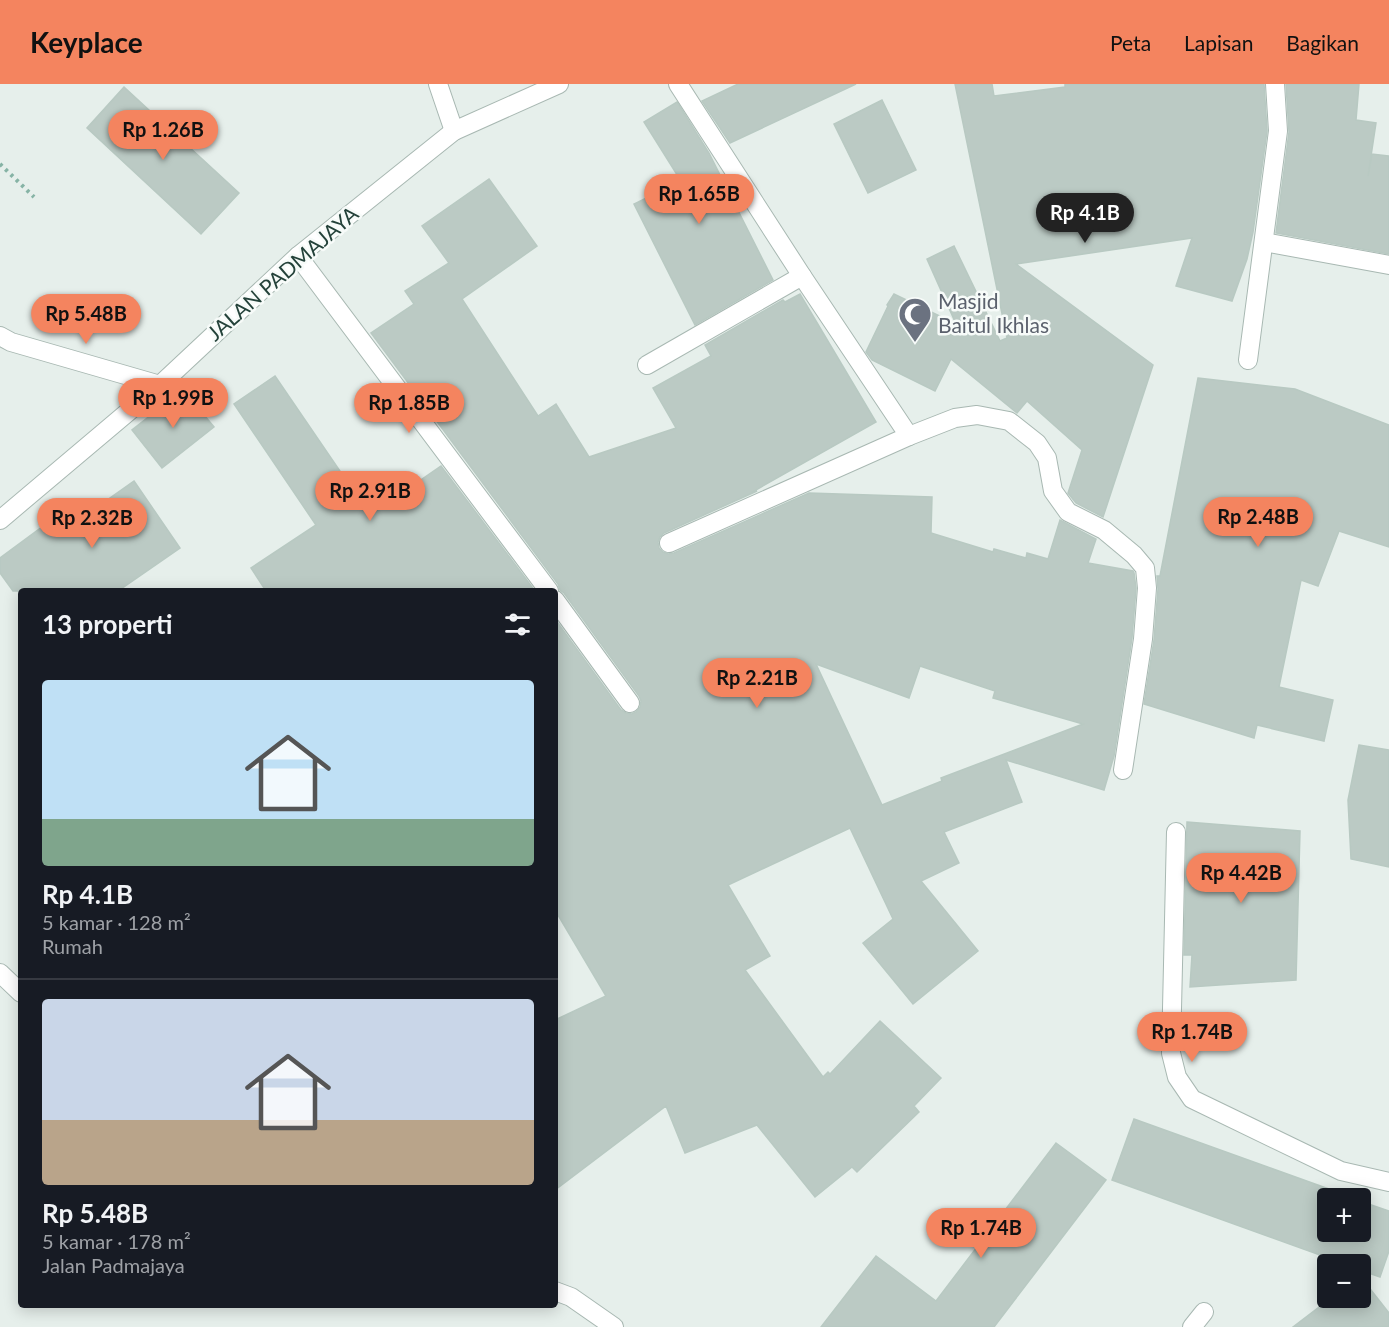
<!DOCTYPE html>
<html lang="id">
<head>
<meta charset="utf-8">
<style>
  body { margin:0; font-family:Lato,sans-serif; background:#242831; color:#f1f3f6; height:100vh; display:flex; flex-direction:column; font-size:22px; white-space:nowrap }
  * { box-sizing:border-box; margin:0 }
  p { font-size:20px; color:#9ea1a6 }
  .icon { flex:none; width:33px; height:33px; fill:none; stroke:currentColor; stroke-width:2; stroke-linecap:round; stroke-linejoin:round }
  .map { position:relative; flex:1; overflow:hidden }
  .side { position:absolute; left:18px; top:504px; width:540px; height:720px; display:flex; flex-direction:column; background:#171b24; border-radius:6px; box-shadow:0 3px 15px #0003 }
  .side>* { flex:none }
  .buttons { position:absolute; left:1317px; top:1104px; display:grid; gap:12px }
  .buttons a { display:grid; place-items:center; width:54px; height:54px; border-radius:6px; background:#171b24; box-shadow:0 3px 15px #0003; font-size:30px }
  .price { position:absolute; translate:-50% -51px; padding:0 14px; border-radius:21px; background:#f4845f; color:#111; font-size:20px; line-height:39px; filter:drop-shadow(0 2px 3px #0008) }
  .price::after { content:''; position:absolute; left:50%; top:36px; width:18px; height:14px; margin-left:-9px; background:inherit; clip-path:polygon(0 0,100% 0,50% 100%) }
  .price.active { background:#222; color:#fff }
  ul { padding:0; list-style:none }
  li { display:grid; align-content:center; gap:12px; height:318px; padding:0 24px }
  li+li { border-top:2px solid #363941 }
  li span { display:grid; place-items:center; height:186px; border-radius:6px; color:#555 }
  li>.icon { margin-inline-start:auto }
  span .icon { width:108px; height:108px; fill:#fffc; stroke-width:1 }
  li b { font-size:26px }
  h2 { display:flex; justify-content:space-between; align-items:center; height:72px; padding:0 24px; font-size:26px }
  header { display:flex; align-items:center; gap:36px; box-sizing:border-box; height:84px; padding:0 30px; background:#f4845f; color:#111 }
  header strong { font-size:28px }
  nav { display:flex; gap:33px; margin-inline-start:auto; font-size:21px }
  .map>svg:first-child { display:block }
  .building { fill:#bbcac4; stroke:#b8c9c2; stroke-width:1.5; fill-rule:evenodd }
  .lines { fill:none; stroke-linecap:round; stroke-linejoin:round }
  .lane-casing { stroke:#a8b8b2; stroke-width:20 }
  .street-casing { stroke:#a8b8b2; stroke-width:20 }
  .path { stroke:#86b3a5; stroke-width:4; stroke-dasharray:3 4.5; stroke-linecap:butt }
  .lane { stroke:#fff; stroke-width:18 }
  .street { stroke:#fff; stroke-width:18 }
  .labels { text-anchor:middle; stroke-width:5; stroke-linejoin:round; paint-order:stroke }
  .street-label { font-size:21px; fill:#24423a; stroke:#f7fbf9 }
  .worship-label { font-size:21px; fill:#5b616d; stroke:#f7fbf9; text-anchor:start }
</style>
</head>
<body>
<header>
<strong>Keyplace</strong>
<nav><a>Peta</a><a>Lapisan</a><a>Bagikan</a></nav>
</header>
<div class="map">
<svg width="1389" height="1243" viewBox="0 0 1389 1243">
  <rect width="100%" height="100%" fill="#e6efeb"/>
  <g class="building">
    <polygon points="738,0 856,0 730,59 702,17"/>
    <polygon points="955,0 992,0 994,12 1065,3 1065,0 1264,0 1267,47 1253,148 1247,175 1232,217 1176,202 1192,154 1016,180 1153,281 1103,433 1076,419 1068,409 1082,366 1027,317 1017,329 951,275 935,307 872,276 866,268 888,222 887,221 894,210 956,240 927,175 954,162 1000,257 1007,254"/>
    <polygon points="1286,0 1359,0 1356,36 1376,39 1368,92 1372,70 1389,72 1389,170 1276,149 1289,48"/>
    <polygon points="124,3 239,109 201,150 87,44"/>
    <polygon points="882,16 916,86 868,109 834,40"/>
    <polygon points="677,18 709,69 773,196 695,241 634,120 681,97 644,38"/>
    <path d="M 489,95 L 537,162 L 462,215 L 538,332 L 556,320 L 589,373 L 676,344 L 653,304 L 711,272 L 705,261 L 783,216 L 785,218 L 800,210 L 876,338 L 754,407 L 757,407 L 664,449 L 660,453 L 658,458 L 659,464 L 663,468 L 668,470 L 674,469 L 809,409 L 932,413 L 931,449 L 993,468 L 994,465 L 1026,474 L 1027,469 L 1048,475 L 1060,436 L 1096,455 L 1088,479 L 1133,487 L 1134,489 L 1136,504 L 1132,554 L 1114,672 L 1104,706 L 1006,676 L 1022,718 L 944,748 L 959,779 L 921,797 L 978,867 L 913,920 L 863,859 L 893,835 L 850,744 L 728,801 L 770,872 L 745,886 L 823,993 L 828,988 L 830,990 L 880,937 L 941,994 L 914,1022 L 919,1028 L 857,1088 L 852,1083 L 815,1113 L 757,1041 L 685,1069 L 666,1022 L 555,1106 L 555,936 L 606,912 L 555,826 L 555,535 L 621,626 L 626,629 L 632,630 L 636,628 L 640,623 L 641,617 L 639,612 L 564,509 L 560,506 L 558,500 L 371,249 L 414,220 L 405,207 L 449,179 L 422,142 ZM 816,580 L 909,614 L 920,582 L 995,607 L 993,614 L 1083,640 L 941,694 L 942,697 L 882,721 Z"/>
    <polygon points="275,292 370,431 441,382 535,507 266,507 251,484 316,441 234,320"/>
    <polygon points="1198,294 1295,305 1389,341 1389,463 1339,447 1318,502 1301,496 1279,603 1333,616 1324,657 1257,641 1254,654 1144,620 1154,556 1158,505 1157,492 1160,492"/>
    <polygon points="183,306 214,343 162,384 132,346"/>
    <polygon points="134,397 180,464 118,507 13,507 0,489 0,474 50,437 59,450"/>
    <polygon points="1359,661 1389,666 1389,783 1351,775 1348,716"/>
    <polygon points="1187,738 1300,747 1296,896 1190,903 1192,871 1184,871"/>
    <polygon points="1134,1035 1354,1114 1328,1114 1328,1148 1360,1148 1360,1117 1389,1127 1389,1167 1380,1193 1360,1186 1360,1180 1345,1180 1112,1096"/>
    <polygon points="1056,1059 1106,1096 994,1243 821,1243 876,1172 936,1217"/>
    <polygon points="1360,1192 1389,1229 1389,1243 1293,1243 1331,1214 1360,1214"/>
  </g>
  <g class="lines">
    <defs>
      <polyline id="lane" points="1192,1243 1204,1228"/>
      <g id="street">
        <polyline points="438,0 454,47"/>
        <polyline points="1264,158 1389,181"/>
        <polyline points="298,172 549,507"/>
        <polyline points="0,252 11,258 160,301"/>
        <polyline points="1248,276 1278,47 1275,0"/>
        <polyline points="647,281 802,192"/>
        <polyline points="909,352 955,334 977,331 1009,337 1037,359 1047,374 1053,407 1068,428 1104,446 1134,471 1145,484 1147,504 1143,555 1123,686"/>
        <polyline points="0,436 160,301 298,172 454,47 559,0"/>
        <polyline points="669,459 909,352 802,192 678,0"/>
        <polyline points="555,516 630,619"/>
        <polyline points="1176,748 1171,969 1177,993 1192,1015 1341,1087 1389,1098"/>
        <polyline points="0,889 21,909"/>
        <polyline points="555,1207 571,1213 614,1243"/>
      </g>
    </defs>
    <use href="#lane" class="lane-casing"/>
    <use href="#street" class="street-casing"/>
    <polyline class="path" points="0,80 34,113"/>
    <use href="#lane" class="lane"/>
    <use href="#street" class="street"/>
  </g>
  <defs>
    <symbol id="mosque-pin" viewBox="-11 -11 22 30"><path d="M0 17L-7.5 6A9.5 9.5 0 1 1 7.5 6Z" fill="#6b7280" stroke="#f7fbf9"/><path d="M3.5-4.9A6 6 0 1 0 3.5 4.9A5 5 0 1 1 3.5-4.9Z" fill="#fff"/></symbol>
  </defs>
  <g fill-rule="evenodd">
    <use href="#mosque-pin" x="896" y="211" width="38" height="52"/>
  </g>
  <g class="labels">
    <g class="street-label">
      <text transform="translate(283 190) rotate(-41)" y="7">JALAN PADMAJAYA</text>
    </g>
    <g class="worship-label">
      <text x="938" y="225">Masjid<tspan x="938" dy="24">Baitul Ikhlas</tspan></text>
    </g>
  </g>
</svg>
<div class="buttons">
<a>+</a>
<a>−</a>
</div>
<b class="price" style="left:163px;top:77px">Rp 1.26B</b>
<b class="price" style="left:699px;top:141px">Rp 1.65B</b>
<b class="price active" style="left:1085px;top:160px">Rp 4.1B</b>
<b class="price" style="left:86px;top:261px">Rp 5.48B</b>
<b class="price" style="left:173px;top:345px">Rp 1.99B</b>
<b class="price" style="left:409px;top:350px">Rp 1.85B</b>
<b class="price" style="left:370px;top:438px">Rp 2.91B</b>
<b class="price" style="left:1258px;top:464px">Rp 2.48B</b>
<b class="price" style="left:92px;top:465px">Rp 2.32B</b>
<b class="price" style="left:757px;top:625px">Rp 2.21B</b>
<b class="price" style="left:1241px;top:820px">Rp 4.42B</b>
<b class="price" style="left:1192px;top:979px">Rp 1.74B</b>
<b class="price" style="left:981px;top:1175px">Rp 1.74B</b>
<section class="side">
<h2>13 properti<svg class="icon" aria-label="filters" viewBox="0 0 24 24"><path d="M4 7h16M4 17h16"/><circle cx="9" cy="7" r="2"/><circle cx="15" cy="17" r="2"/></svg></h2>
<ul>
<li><span style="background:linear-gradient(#bfe0f5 75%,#7fa58c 0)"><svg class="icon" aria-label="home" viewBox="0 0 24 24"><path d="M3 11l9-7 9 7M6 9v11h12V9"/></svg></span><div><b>Rp 4.1B</b><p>5 kamar · 128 m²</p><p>Rumah</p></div></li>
<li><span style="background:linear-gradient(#c9d6e8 65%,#b9a48a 0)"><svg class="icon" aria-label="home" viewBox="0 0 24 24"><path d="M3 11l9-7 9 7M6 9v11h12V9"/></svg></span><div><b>Rp 5.48B</b><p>5 kamar · 178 m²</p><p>Jalan Padmajaya</p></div></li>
</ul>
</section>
</div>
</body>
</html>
